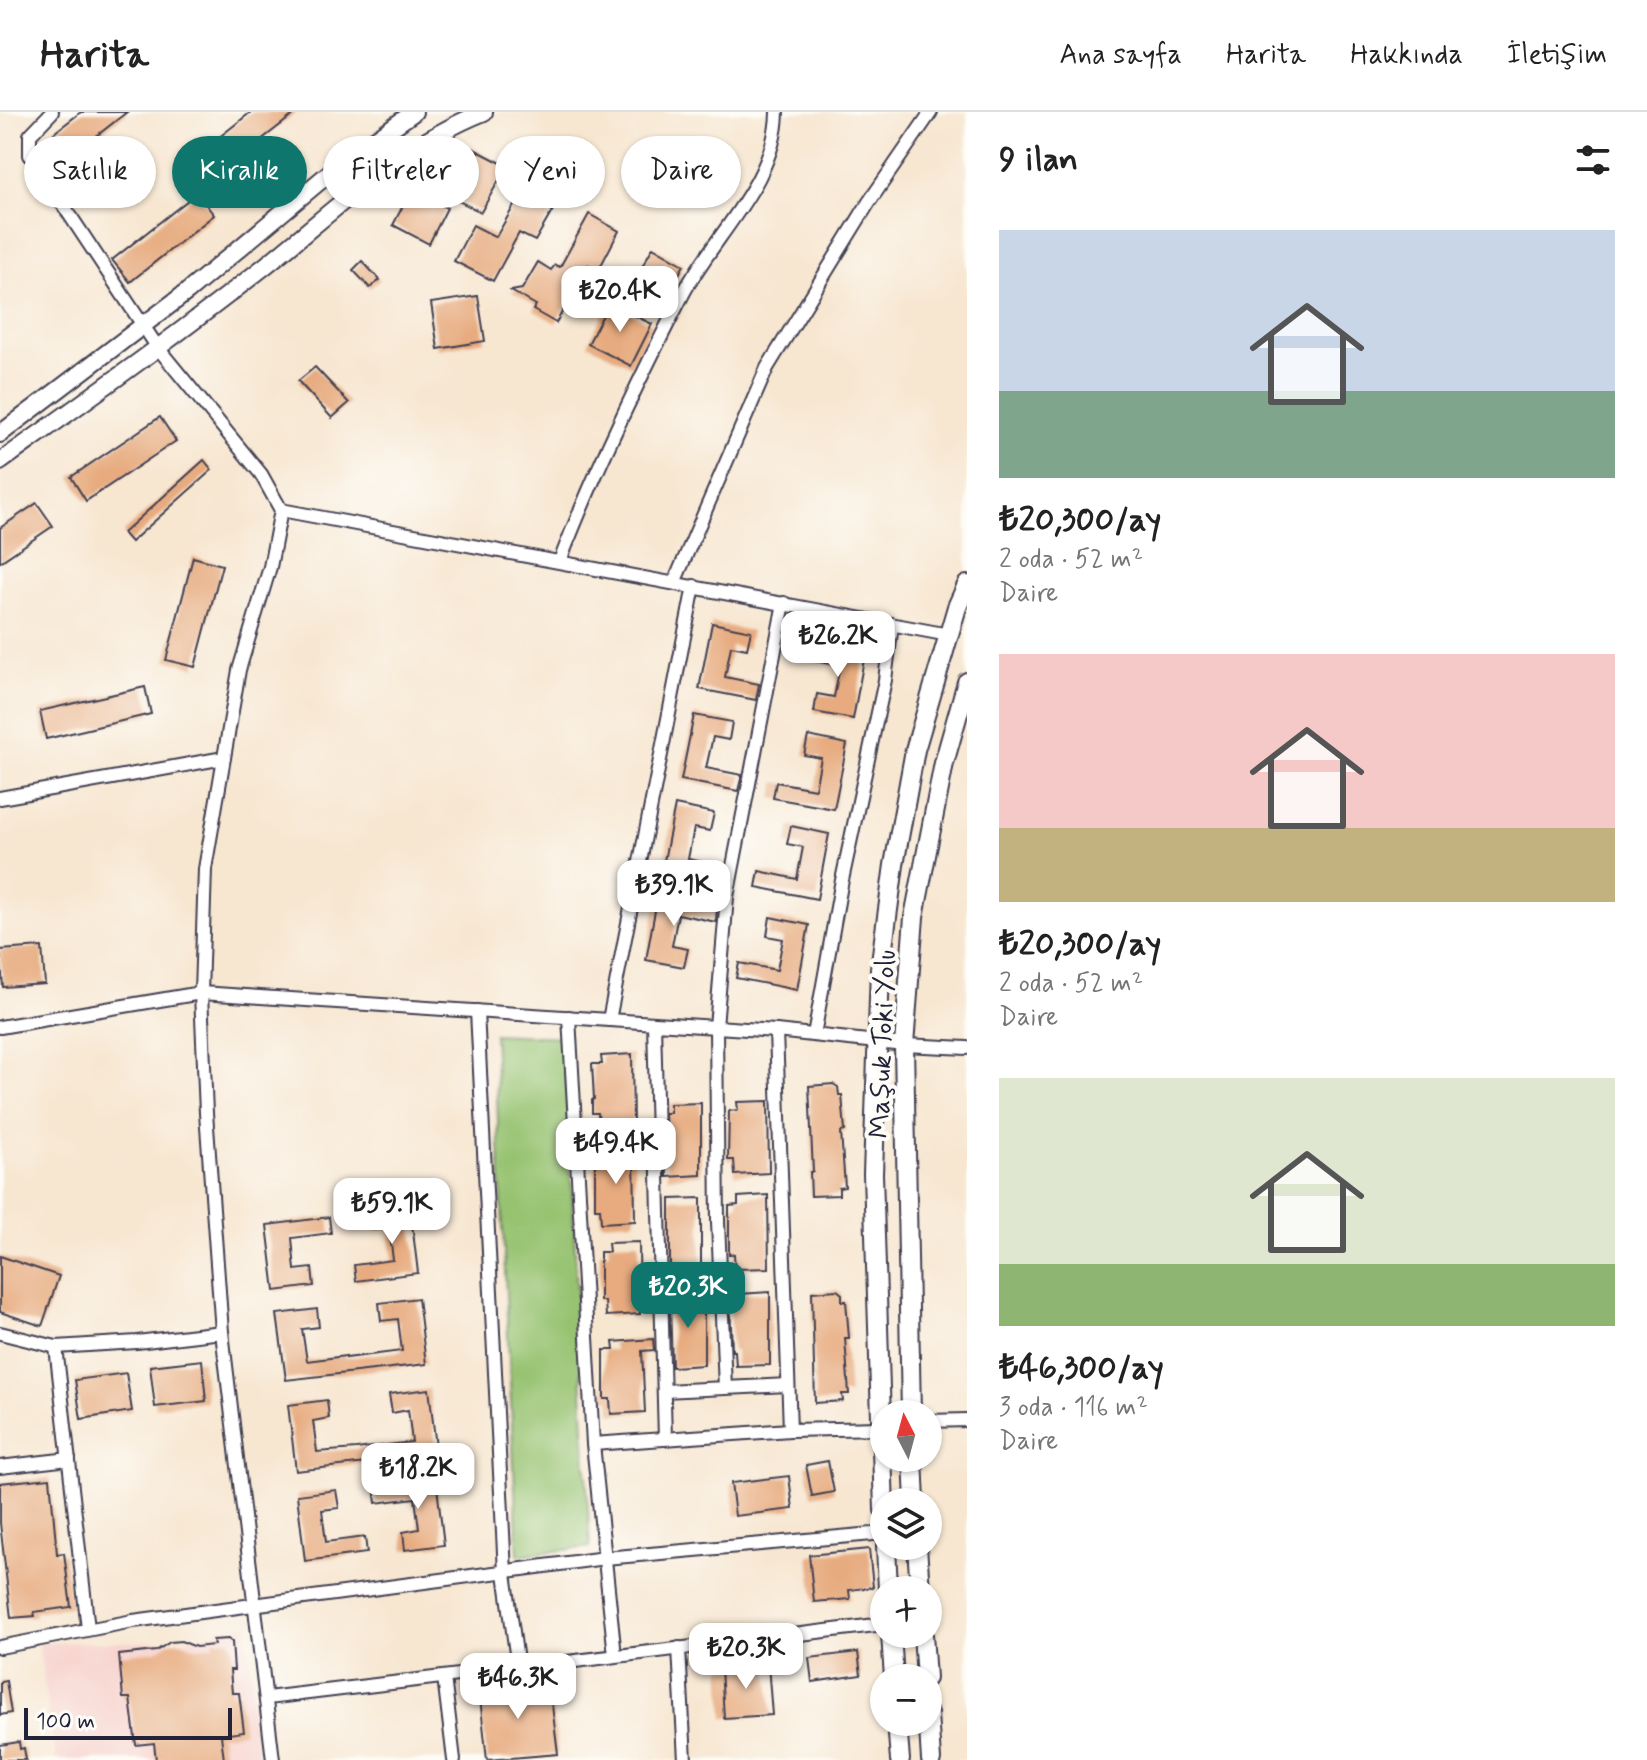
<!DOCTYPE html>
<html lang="tr">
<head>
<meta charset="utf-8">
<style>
  body { margin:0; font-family:Mynerve,sans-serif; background:#f2f2f2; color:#222; height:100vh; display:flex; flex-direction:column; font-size:30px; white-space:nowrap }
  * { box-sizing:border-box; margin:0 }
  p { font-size:26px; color:#767676 }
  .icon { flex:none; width:44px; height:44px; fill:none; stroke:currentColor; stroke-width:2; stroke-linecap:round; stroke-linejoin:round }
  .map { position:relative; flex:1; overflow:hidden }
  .panel { display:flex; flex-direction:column; background:#fff; width:680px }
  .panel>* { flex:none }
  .guide { position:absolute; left:24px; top:24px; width:760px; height:72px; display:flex; gap:16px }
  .needle { width:52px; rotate:354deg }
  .tools { position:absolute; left:870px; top:1288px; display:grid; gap:16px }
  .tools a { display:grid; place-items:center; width:72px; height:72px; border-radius:50%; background:#fff; box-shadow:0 2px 6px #0004; font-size:40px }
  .scale { position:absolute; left:24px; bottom:20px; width:208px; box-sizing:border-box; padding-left:8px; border:4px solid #22223b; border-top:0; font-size:22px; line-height:28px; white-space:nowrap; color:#22223b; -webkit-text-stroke:6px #fdfcf7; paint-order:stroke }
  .price { position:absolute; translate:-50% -68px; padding:0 18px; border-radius:16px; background:#fff; color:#222; font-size:26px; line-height:52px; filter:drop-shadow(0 2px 4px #0008) }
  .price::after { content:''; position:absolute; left:50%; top:48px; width:24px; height:18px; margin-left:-12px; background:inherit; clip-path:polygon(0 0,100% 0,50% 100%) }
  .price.current { background:#0f766e; color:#fff }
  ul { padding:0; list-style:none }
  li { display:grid; align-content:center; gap:16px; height:424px; padding:0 32px }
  li span { display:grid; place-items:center; height:248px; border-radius:0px; color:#555 }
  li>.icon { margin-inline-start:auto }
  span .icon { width:144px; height:144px; fill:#fffc; stroke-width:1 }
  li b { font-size:34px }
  h2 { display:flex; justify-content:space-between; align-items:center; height:96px; padding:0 32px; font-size:34px }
  .tag { padding:0 28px; border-radius:36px; background:#fff; box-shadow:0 2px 6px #0004; font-size:28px; line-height:72px }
  .tag.current { background:#0f766e; color:#fff }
  header { display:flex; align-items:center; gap:48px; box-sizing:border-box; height:112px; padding:0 40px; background:#fff; border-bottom:2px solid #e0e0e0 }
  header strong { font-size:38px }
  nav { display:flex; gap:44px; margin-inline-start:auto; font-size:28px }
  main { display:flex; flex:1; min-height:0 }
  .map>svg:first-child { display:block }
  .built { fill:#f7d0cb }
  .green { fill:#97c371; stroke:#5c7256; stroke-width:2 }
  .building { fill:#e7ab7f }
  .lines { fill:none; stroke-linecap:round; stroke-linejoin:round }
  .minor-casing { stroke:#423f51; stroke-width:16 }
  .tertiary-casing { stroke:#423f51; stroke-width:20 }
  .secondary-casing { stroke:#423f51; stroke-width:22 }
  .minor { stroke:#fff; stroke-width:12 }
  .tertiary { stroke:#fff; stroke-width:16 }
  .secondary { stroke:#fff; stroke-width:18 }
  .labels { text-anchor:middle; stroke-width:8; stroke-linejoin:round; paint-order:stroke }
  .street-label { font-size:28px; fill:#22223b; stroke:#fdfcf7 }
</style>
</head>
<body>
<header>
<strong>Harita</strong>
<nav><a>Ana sayfa</a><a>Harita</a><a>Hakkında</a><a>İletişim</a></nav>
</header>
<main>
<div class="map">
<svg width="967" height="1648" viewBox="0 0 967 1648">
  <rect width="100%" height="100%" fill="#fdfcf7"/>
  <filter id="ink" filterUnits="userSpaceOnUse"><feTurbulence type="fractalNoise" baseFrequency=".0125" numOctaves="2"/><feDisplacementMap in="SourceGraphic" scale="16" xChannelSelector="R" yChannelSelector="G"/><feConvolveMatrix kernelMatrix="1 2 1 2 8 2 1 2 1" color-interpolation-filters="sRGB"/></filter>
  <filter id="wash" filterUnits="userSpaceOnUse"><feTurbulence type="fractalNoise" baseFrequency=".006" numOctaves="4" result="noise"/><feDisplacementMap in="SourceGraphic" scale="32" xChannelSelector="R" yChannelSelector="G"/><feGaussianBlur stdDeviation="1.8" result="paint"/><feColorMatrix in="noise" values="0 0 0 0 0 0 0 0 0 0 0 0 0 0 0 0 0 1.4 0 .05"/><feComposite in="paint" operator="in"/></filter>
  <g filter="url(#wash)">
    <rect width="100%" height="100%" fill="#f7e6d0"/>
    <polygon class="built" points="247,1512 258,1648 56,1648 38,1531 181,1529"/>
    <polygon class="green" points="494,922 564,925 590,1435 518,1443"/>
    <g id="blocks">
      <g class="building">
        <polygon points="81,0 127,0 72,43 54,21"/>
        <polygon points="251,0 297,0 215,64 198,42"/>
        <polygon points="472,36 507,54 481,100 448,84"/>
        <polygon points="530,66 561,84 535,129 519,121 493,169 454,149 473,113 496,125"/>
        <polygon points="411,78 447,96 429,132 393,113"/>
        <polygon points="197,81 214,103 130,170 112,148"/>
        <polygon points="589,102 619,119 598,159 588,153 556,211 533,198 536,193 511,179 522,177 538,150 551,158 555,153 560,155"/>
        <polygon points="653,135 684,153 661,194 630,176"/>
        <polygon points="362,149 380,168 370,176 353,158"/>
        <polygon points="478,184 485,229 438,237 431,191"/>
        <polygon points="609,191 652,212 631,254 588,232"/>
        <polygon points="315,255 349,291 332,306 298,269"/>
        <polygon points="160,305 176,329 86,389 71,365"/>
        <polygon points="204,348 212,358 131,430 123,421"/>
        <polygon points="37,391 53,414 0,450 0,416"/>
        <polygon points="193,445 222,453 195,555 166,548"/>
        <polygon points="712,511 751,519 747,537 731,534 725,565 759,572 756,588 699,577"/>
        <polygon points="804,530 865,542 853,607 814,600 817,582 834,585 840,554 801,546"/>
        <polygon points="145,575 151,602 46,627 40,599"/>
        <polygon points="694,603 732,610 729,628 713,625 706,656 742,663 738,679 681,668"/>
        <polygon points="808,624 847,632 834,697 773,686 776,670 815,677 821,646 804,643"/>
        <polygon points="675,693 714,701 710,719 694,716 688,747 724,754 721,770 662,759"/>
        <polygon points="791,714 829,722 817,787 756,775 759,759 797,767 803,735 787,732"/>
        <polygon points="658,782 717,794 716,810 678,802 672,834 688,837 684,855 646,848"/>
        <polygon points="770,805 809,813 797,878 736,866 739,851 777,858 783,827 767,824"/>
        <polygon points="42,835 45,872 3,875 0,838"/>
        <polygon points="632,942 633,1015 599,1016 598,1001 592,1001 592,988 594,987 592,952 602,952 601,944"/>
        <polygon points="833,972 838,975 839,983 842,983 845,1019 841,1020 845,1075 839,1076 839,1083 811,1084 810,1060 813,1060 809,974"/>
        <polygon points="768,989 769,1061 735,1063 734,1048 728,1048 729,999 738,998 737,990"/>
        <polygon points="701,991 701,1063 667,1065 665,1001 670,1001 670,992"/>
        <polygon points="634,1037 635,1109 601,1111 600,1096 595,1096 595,1047 604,1047 604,1038"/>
        <polygon points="768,1083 769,1156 735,1157 734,1142 729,1143 729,1094 738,1093 738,1085"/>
        <polygon points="701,1086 701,1158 670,1160 670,1087"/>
        <polygon points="410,1095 418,1161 356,1169 354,1153 393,1148 389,1116 372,1118 370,1100"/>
        <polygon points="329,1105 331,1121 292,1126 295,1158 312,1156 314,1174 275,1179 267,1113"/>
        <polygon points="639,1130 640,1202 606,1204 605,1189 600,1189 600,1140 609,1140 608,1131"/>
        <polygon points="0,1144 59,1164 42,1214 0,1200"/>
        <polygon points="837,1178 842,1182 842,1189 846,1189 849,1226 845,1226 849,1282 842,1282 843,1289 815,1291 812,1180"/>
        <polygon points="770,1180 770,1253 736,1254 735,1239 732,1239 730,1190 739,1190 739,1182"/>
        <polygon points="704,1181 704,1253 672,1255 670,1191 673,1191 673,1183"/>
        <polygon points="418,1186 426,1252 286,1268 277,1202 317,1197 319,1215 302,1217 307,1249 346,1244 346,1246 402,1239 398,1207 381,1209 379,1191"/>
        <polygon points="653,1227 654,1238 642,1239 645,1300 611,1302 610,1287 604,1287 604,1238 614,1238 613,1230"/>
        <polygon points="202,1248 206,1289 155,1295 150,1254"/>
        <polygon points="126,1261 132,1299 81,1307 75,1268"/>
        <polygon points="429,1277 437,1343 296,1359 288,1293 327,1288 329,1306 313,1309 317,1340 356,1337 412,1330 408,1298 392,1301 389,1282"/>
        <polygon points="828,1349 834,1380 812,1384 806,1353"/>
        <polygon points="789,1364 793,1397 735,1404 731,1371"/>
        <polygon points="50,1366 57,1442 64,1441 71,1495 34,1500 35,1504 11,1506 0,1411 0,1371"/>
        <polygon points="436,1367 444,1433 405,1438 403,1420 419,1417 415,1386 376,1391 374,1375"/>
        <polygon points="336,1378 339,1396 322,1398 326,1430 365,1425 367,1441 305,1449 297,1383"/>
        <polygon points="869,1437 873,1475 849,1478 850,1487 814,1490 809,1443"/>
        <polygon points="228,1527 232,1530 234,1558 230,1558 232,1581 239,1581 244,1620 221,1623 224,1648 156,1648 154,1631 136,1633 130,1586 123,1586 119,1543 156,1539 170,1530 181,1529 196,1535 214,1533 213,1528"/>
        <polygon points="858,1540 861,1563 812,1570 809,1546"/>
        <polygon points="768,1552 772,1603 724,1606 721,1556"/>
        <polygon points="6,1569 11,1601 0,1603 0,1570"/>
        <polygon points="549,1569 558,1642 487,1648 479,1577"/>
        <polygon points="19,1630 20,1637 24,1636 26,1648 0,1648 0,1633"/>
      </g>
    </g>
  </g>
  <g filter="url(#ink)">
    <use href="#blocks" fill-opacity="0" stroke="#423f51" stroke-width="2"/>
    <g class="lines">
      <defs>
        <g id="minor">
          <polyline points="52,0 30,23 30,43 158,236 261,362 281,398 270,455 239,558 205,757 201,881 206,1001 222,1220 273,1648"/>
          <polyline points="281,398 949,523"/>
          <path d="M 560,449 C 595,358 638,269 683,182 C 713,124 776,70 777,0"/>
          <polyline points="674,471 767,256 869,90 931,0"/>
          <polyline points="0,686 224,646"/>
          <polyline points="477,899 505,1461 518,1556"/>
          <polyline points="569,905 593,1332 615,1544"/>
          <polyline points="609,908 694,474"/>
          <polyline points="654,911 665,1327"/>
          <polyline points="0,915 201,881 776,919 904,933 967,936"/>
          <polyline points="776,919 790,1318"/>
          <polyline points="814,923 841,773 885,568 892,512"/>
          <polyline points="0,1221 56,1235 137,1230 222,1220"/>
          <polyline points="56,1235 88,1517"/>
          <polyline points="725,1276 788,1273"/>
          <polyline points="664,1279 725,1276 718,1110 716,915 727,785 784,491"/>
          <polyline points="928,1309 967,1308"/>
          <polyline points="593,1332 790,1318 881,1316"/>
          <polyline points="0,1355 69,1347"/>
          <polyline points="0,1535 133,1509 605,1446 884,1421"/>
          <polyline points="679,1536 685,1648"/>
          <polyline points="444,1565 454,1648"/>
          <polyline points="267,1586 884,1512"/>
        </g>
        <g id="tertiary">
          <polyline points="0,322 187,180 339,53 414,0"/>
          <path d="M 0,350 C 89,286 179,222 265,154 C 335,98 399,34 484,0"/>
        </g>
        <g id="secondary">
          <polyline points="911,1302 904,933 914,805 944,651 967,570"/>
          <polyline points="913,1346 915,1390"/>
          <polyline points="884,1398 873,1062 880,857 894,753 915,638 957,495 967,473"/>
          <polyline points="886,1434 888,1478"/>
          <polyline points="917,1434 920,1478"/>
          <polyline points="891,1522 894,1566"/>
          <polyline points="923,1522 926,1566"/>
          <polyline points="928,1601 931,1648"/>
          <polyline points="897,1610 900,1648"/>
        </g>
      </defs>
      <use href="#minor" class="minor-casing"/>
      <use href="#tertiary" class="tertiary-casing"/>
      <use href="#secondary" class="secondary-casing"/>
      <use href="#minor" class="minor"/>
      <use href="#tertiary" class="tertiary"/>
      <use href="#secondary" class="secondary"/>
    </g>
  </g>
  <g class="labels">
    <g class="street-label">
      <text transform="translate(881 932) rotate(-88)" y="10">Maşuk Toki Yolu</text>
    </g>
  </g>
</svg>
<div class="tools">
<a><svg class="needle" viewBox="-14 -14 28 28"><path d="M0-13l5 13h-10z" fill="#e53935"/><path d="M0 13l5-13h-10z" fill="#767676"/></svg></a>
<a><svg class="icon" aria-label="layers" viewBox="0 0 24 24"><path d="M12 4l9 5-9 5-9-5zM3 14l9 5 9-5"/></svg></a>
<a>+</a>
<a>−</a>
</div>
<div class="scale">100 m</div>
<b class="price" style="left:620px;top:222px">₺20.4K</b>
<b class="price" style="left:838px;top:567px">₺26.2K</b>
<b class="price" style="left:674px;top:816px">₺39.1K</b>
<b class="price" style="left:616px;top:1074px">₺49.4K</b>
<b class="price" style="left:392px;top:1134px">₺59.1K</b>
<b class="price current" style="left:688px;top:1218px">₺20.3K</b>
<b class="price" style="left:418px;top:1399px">₺18.2K</b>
<b class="price" style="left:746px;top:1579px">₺20.3K</b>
<b class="price" style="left:518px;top:1609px">₺46.3K</b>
<div class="guide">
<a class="tag">Satılık</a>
<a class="tag current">Kiralık</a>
<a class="tag">Filtreler</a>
<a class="tag">Yeni</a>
<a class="tag">Daire</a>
</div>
</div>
<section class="panel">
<h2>9 ilan<svg class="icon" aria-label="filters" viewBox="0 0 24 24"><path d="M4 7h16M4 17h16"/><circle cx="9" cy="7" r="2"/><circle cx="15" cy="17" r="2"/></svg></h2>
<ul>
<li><span style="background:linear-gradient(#c9d6e8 65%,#7fa58c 0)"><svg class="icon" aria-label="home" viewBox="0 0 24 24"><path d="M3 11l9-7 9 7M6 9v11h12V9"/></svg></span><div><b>₺20,300/ay</b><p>2 oda · 52 m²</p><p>Daire</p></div></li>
<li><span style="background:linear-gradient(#f6c9c9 70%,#c2b280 0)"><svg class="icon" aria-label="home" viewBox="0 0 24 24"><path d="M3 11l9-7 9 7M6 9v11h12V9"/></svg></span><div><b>₺20,300/ay</b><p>2 oda · 52 m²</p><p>Daire</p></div></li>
<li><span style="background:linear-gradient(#dfe7d0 75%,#8fb573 0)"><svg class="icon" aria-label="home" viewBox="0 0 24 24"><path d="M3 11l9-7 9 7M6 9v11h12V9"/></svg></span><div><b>₺46,300/ay</b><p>3 oda · 116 m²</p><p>Daire</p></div></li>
</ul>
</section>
</main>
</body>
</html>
